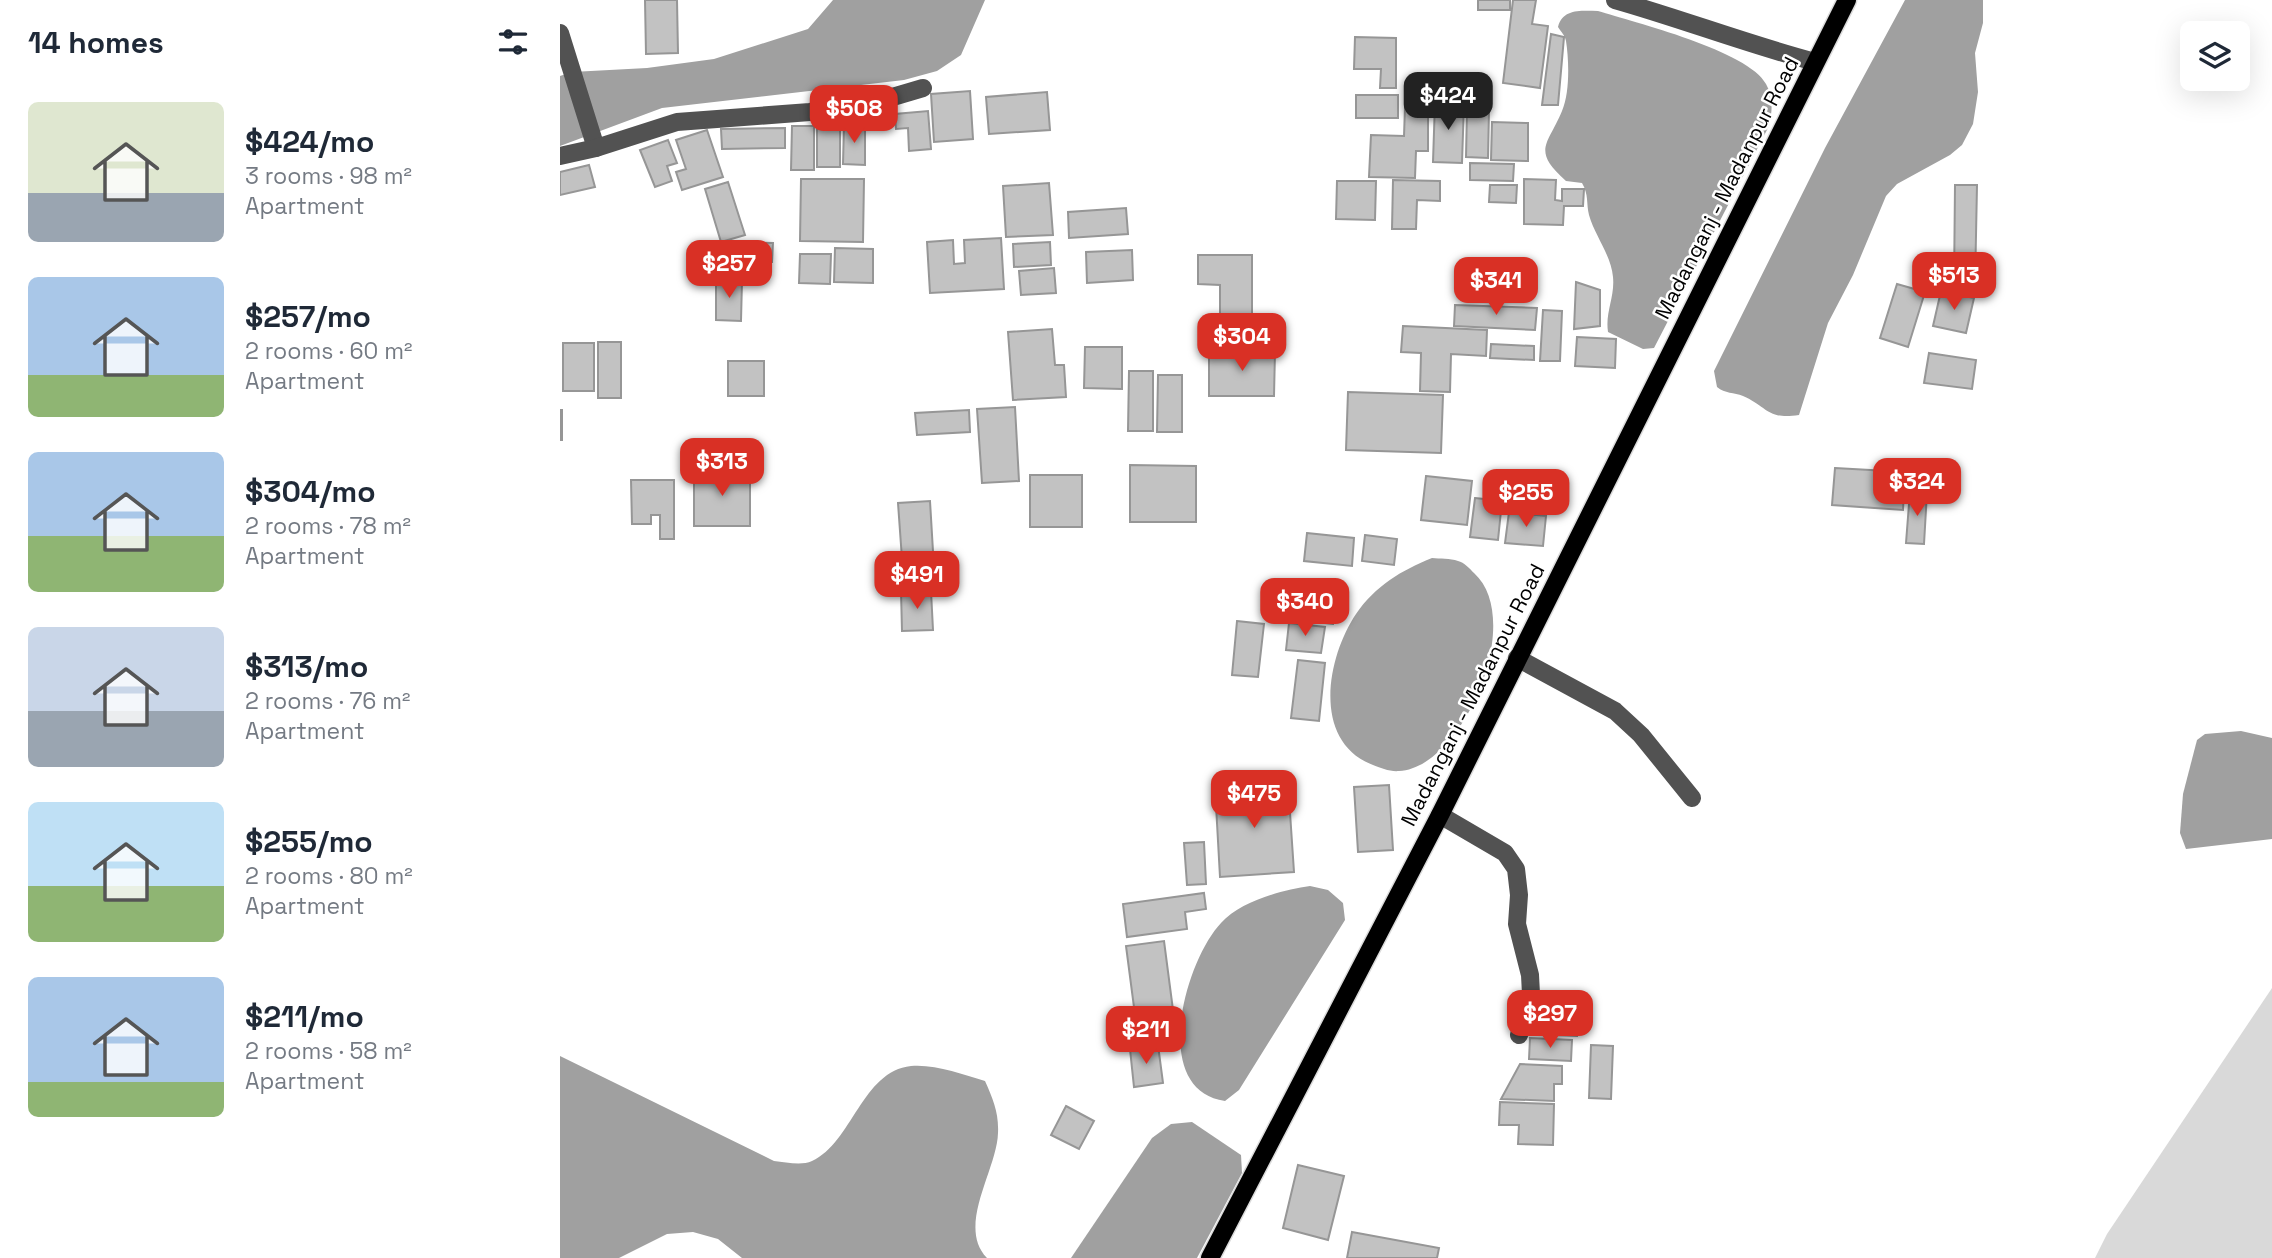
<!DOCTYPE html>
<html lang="en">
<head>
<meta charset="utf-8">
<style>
  body { margin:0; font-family:"Space Grotesk",sans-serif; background:#f2f2f3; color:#1f2937; height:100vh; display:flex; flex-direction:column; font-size:26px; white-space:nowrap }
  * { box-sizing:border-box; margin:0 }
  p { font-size:23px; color:#747a83 }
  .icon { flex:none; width:38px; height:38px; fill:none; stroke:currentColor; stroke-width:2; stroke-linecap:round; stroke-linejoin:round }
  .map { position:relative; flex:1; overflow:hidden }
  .panel { display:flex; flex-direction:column; background:#fff; width:560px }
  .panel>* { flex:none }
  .fabs { position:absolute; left:1620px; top:21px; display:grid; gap:14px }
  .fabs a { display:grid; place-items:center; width:70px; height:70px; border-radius:10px; background:#fff; box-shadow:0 7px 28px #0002; font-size:35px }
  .price { position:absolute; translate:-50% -60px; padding:0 16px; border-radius:14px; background:#d93025; color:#fff; font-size:23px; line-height:46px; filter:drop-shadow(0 2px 4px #0008) }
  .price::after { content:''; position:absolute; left:50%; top:42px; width:21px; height:16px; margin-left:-10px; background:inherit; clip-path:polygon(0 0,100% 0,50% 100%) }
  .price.current { background:#222; color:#fff }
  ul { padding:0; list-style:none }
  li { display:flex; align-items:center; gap:21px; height:175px; padding:0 28px }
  li span { display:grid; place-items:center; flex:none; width:196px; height:140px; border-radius:10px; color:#555 }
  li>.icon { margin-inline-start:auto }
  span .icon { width:84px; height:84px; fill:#fffc; stroke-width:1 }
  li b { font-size:30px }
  h2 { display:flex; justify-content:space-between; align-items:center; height:84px; padding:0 28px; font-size:30px }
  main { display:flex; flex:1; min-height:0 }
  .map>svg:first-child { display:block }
  .green { fill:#d9d9d9 }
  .water { fill:#a0a0a0 }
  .building { fill:#c2c2c2; stroke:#969696; stroke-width:2 }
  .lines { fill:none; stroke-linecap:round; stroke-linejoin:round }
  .major-casing { stroke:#dbdbdb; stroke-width:21 }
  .minor { stroke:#525252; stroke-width:18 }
  .major { stroke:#000; stroke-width:18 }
  .labels { text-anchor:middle; stroke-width:5; stroke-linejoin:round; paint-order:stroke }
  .street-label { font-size:21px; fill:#000; stroke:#fff }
</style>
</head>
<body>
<main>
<section class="panel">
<h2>14 homes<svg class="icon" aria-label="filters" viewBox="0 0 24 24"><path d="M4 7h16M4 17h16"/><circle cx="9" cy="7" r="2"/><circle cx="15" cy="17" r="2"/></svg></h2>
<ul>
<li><span style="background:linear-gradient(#dfe7d0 65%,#9aa5b1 0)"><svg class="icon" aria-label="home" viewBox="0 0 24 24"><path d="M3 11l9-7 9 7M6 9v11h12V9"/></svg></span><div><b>$424/mo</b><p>3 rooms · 98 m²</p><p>Apartment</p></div></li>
<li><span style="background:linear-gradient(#a9c7e8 70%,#8fb573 0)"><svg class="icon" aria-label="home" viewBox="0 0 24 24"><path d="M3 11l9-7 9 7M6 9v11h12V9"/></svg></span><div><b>$257/mo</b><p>2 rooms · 60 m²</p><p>Apartment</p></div></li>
<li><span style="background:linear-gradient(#a9c7e8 60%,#8fb573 0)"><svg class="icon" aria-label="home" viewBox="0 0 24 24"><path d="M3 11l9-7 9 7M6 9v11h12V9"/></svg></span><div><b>$304/mo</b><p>2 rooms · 78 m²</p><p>Apartment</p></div></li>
<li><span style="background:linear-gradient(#c9d6e8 60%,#9aa5b1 0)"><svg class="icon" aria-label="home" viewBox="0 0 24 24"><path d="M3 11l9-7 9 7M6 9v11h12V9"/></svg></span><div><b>$313/mo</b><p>2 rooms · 76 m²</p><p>Apartment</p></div></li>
<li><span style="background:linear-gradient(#bfe0f5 60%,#8fb573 0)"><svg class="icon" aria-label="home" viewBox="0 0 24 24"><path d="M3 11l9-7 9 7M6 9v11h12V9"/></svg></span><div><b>$255/mo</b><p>2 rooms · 80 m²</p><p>Apartment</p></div></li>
<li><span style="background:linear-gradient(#a9c7e8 75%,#8fb573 0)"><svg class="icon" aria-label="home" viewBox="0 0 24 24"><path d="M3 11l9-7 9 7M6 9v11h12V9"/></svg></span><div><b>$211/mo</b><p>2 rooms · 58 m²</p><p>Apartment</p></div></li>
</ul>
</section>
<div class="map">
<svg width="1712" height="1258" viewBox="0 0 1712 1258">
  <rect width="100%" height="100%" fill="#fff"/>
  <polygon class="green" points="1712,988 1712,1258 1535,1258 1547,1234"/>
  <g class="water">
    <polygon points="273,0 425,0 401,55 377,71 344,80 102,108 0,146 0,76 12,72 87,68 154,59 248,29"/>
    <path d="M 1345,0 L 1423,0 L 1423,23 L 1415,53 L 1418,92 L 1413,124 L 1402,145 L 1390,155 L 1337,184 L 1326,196 L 1293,275 L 1268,323 L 1239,415 C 1207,420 1208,407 1183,396 C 1174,392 1165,394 1157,387 L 1154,371 L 1265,148 Z"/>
    <path d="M 1038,11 C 1074,22 1189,51 1206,84 C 1214,98 1212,112 1209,126 L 1094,348 L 1083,349 L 1048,332 C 1045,312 1055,297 1053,277 C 1051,255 1035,236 1029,215 C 1026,203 1029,195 1022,183 L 1006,181 C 971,150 988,145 1002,111 C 1010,93 1009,60 1006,41 C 1005,35 1001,32 998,27 C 1003,8 1022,11 1038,11 Z"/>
    <path d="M 872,558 C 880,559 890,558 898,561 C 904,562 910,569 914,573 C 966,620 903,768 839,771 C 831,772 820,768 813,765 C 751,741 767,657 796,614 C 815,586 842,570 872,558 Z"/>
    <polygon points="1681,731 1712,738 1712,839 1626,849 1620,833 1623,794 1637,740 1645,734"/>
    <path d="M 750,886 L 768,890 L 783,903 L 785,920 L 679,1090 L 665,1101 C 589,1090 625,961 661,923 C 681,901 722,890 750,886 Z"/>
    <path d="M 0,1056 L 214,1161 C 226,1162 241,1166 252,1161 C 292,1143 302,1071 351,1066 C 375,1064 402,1074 425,1081 C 433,1099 439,1113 438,1133 C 437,1170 396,1226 427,1258 L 182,1258 L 158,1239 L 133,1232 L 107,1234 L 59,1258 L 0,1258 Z"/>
    <polygon points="632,1122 681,1155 682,1173 637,1258 511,1258 592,1138 611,1124"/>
  </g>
  <g class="building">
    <polygon points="85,0 117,0 118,53 86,54"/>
    <rect x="918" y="0" width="32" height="10"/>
    <polygon points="953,0 976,0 972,24 988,26 980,88 943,83"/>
    <polygon points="991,34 1004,37 998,105 982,105"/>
    <polygon points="795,37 836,38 836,88 820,88 821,69 794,69"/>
    <polygon points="410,91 413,139 374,142 371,94"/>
    <polygon points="487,92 490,130 429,134 426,97"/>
    <rect x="796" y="95" width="42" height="23"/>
    <polygon points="875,102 904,103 902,163 873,162"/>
    <polygon points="845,107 868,107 868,151 856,151 855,178 809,177 811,135 844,136"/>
    <polygon points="907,109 929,110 928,158 906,157"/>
    <polygon points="368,111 371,149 349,151 348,128 336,129 335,114"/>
    <polygon points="932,122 968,123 968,161 931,160"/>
    <polygon points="284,125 305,126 305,165 283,164"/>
    <polygon points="232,126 254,126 254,170 231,170"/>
    <rect x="257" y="126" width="23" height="41"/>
    <polygon points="225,128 225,148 162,149 161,129"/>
    <polygon points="147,130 163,177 122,190 116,172 126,169 116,140"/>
    <polygon points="108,140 117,163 107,166 112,181 95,187 80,150"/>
    <polygon points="910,163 954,164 953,181 910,180"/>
    <polygon points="29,165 35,187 0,195 0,172"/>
    <polygon points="241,179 304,179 303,242 240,241"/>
    <polygon points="964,179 996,180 995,200 1002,201 1002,189 1024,189 1023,206 1004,206 1003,225 964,224"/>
    <polygon points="833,180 880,181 880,201 857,200 856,229 832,229"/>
    <polygon points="777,181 816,181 815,220 776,219"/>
    <polygon points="168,182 185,235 161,242 145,189"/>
    <polygon points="489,183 493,235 446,237 443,186"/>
    <polygon points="930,185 957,185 956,203 929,202"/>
    <polygon points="1395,185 1417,185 1415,286 1394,285"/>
    <polygon points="566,208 568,234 509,238 508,212"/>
    <polygon points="441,238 444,289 370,293 367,242 393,240 394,264 405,263 404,240"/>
    <polygon points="170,242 213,243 212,262 170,261"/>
    <polygon points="490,242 491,265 454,267 453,244"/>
    <polygon points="275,248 313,249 313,283 274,282"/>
    <polygon points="572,250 573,280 527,283 526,252"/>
    <polygon points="240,254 271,254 270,284 239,283"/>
    <polygon points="638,255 692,255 692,318 660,318 660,285 638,284"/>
    <polygon points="494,268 496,293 461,295 459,271"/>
    <polygon points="156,280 182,281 181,321 156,320"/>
    <polygon points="1016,282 1040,290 1040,326 1014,329"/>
    <polygon points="1337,284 1365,292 1348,347 1320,338"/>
    <polygon points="1381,291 1414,298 1406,333 1373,326"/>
    <polygon points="895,305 977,308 975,330 894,326"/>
    <polygon points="983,310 1002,311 1000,361 980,361"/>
    <polygon points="843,326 927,330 926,356 891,354 890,392 860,391 861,353 841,352"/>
    <polygon points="492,329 495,365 504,365 506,397 453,400 448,332"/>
    <polygon points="1017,337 1056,339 1055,368 1015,366"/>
    <rect x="38" y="342" width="23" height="56"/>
    <rect x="3" y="343" width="31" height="48"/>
    <polygon points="931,344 974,346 974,360 930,358"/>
    <polygon points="525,347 562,347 562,389 524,388"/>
    <polygon points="649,351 715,351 714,396 649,396"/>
    <polygon points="1369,353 1416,360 1412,389 1364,383"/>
    <rect x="168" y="361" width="36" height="35"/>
    <polygon points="569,371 593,371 593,431 568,431"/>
    <polygon points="598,375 622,375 622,432 597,432"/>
    <polygon points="788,392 883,395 881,453 786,450"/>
    <polygon points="455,407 459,481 422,483 417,409"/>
    <rect x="0" y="410" width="2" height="30"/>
    <polygon points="409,410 410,432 357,435 355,413"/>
    <polygon points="570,465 636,466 636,522 570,522"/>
    <polygon points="1275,468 1345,472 1343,510 1272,505"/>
    <rect x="134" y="469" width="56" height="57"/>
    <rect x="470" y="475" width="52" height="52"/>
    <polygon points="866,476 912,481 907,525 861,520"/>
    <polygon points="71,480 114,480 114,539 100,539 100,515 91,515 91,524 72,524"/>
    <polygon points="1350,491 1367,492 1364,544 1346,543"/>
    <polygon points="915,498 942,501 938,540 910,537"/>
    <polygon points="370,501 375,585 344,587 338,503"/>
    <polygon points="949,512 986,516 983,546 945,543"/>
    <polygon points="747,533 794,538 792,566 744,561"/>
    <polygon points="805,535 837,539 834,565 802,561"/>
    <polygon points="341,591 371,591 373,630 342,631"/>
    <polygon points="733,596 776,600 773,624 730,619"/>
    <polygon points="677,621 704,624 698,677 672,675"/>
    <polygon points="729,623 765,627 761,653 726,650"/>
    <polygon points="738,660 765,663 759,721 731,718"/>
    <polygon points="728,783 734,872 660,877 655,787"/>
    <polygon points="829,785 833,850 798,852 794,787"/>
    <polygon points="644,842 646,884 627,885 624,843"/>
    <polygon points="644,893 646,909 625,912 627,929 567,937 563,904"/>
    <polygon points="604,941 613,1010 575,1015 566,946"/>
    <polygon points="977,1010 1018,1012 1017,1036 975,1034"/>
    <polygon points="970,1038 1012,1040 1011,1061 969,1059"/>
    <polygon points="598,1045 603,1083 574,1087 570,1049"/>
    <polygon points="1031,1045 1053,1046 1051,1099 1029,1098"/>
    <polygon points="960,1064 1002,1066 1002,1084 994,1084 994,1101 941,1099"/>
    <polygon points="940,1102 994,1104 993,1145 958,1144 959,1125 939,1125"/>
    <polygon points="506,1106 534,1121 519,1149 491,1135"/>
    <polygon points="738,1165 784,1176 768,1240 723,1228"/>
    <polygon points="792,1232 879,1248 877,1258 787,1258"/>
  </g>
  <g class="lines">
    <defs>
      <polyline id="major" points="650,1258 880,815 1287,0"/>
    </defs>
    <use href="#major" class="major-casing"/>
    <g class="minor">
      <path d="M 1055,0 C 1122,19 1187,44 1255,62"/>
      <polyline points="0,33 36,148"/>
      <polyline points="0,156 36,148 117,122 250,112 319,101 363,88"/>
      <polyline points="957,658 1055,711 1081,735 1132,798"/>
      <polyline points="880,815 945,853 956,869 959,895 957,924 970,975 971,994 959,1035"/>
    </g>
    <use href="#major" class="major"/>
  </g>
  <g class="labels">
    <g class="street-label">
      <text transform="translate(1167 188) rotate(-63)" y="7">Madanganj - Madanpur Road</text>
      <text transform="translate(913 695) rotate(-63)" y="7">Madanganj - Madanpur Road</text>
    </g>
  </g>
</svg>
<div class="fabs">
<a><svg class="icon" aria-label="layers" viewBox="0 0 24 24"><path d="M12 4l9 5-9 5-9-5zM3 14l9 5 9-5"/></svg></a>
</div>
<b class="price current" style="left:888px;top:132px">$424</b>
<b class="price" style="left:294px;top:145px">$508</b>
<b class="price" style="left:169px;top:300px">$257</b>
<b class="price" style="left:1394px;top:312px">$513</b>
<b class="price" style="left:936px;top:317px">$341</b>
<b class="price" style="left:682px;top:373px">$304</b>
<b class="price" style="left:162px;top:498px">$313</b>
<b class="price" style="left:1357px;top:518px">$324</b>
<b class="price" style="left:966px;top:529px">$255</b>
<b class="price" style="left:357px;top:611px">$491</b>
<b class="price" style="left:745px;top:638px">$340</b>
<b class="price" style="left:694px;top:830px">$475</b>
<b class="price" style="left:990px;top:1050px">$297</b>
<b class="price" style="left:586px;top:1066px">$211</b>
</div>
</main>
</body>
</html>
